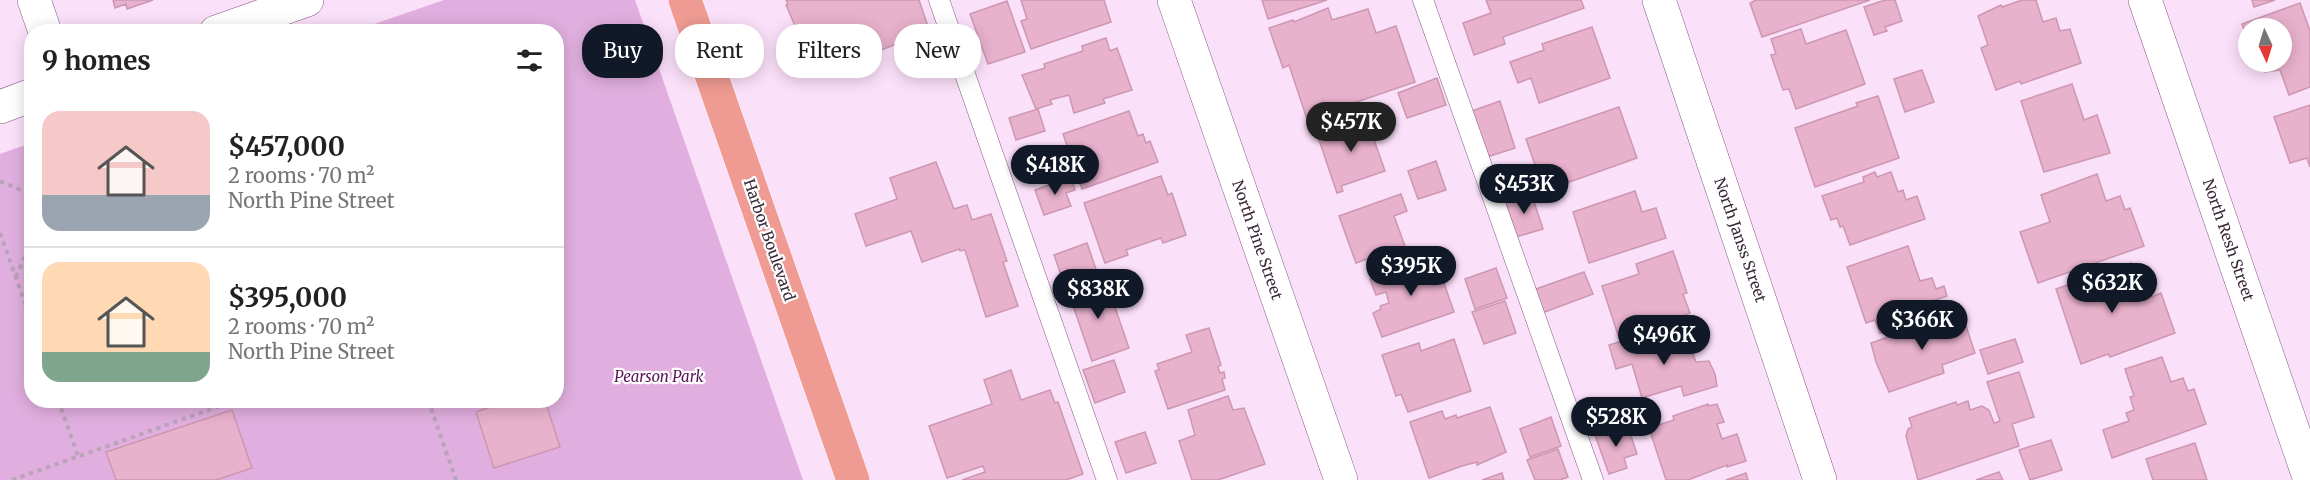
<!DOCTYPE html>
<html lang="en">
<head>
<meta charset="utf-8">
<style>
  body { margin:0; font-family:Merriweather,serif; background:#f2f2f2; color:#222; height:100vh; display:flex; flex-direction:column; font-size:22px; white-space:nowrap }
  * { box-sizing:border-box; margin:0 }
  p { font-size:20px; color:#767676 }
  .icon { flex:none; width:33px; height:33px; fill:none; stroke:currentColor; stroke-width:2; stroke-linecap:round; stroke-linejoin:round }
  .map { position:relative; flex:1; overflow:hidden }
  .side { position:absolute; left:24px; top:24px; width:540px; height:384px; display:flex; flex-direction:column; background:#fff; border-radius:24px; box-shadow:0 3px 15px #0003 }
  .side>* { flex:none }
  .top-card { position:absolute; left:582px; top:24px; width:570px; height:54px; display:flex; gap:12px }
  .needle { width:39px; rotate:176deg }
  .tools { position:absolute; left:2238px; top:18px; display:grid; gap:12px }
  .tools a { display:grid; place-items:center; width:54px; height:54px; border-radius:50%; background:#fff; box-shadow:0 3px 15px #0003; font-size:30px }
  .price { position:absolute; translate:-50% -51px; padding:0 14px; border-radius:21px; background:#111827; color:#fff; font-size:20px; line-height:39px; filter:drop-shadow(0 2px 3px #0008) }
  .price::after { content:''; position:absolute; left:50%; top:36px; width:18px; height:14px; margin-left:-9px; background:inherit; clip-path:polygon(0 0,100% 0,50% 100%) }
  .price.current { background:#222; color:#fff }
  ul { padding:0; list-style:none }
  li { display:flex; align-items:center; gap:18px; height:150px; padding:0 18px }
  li+li { border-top:2px solid #e0e0e0 }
  li span { display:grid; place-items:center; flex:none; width:168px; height:120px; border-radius:18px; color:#555 }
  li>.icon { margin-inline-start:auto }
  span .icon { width:72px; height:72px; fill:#fffc; stroke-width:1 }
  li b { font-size:26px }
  h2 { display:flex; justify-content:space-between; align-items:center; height:72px; padding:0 18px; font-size:26px }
  .tag { padding:0 21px; border-radius:24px; background:#fff; box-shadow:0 3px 15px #0003; font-size:21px; line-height:54px }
  .tag.current { background:#111827; color:#fff }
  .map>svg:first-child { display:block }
  .green { fill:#e1afdf }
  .building { fill:#e8b1cc; stroke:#cd97b2; stroke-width:1.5 }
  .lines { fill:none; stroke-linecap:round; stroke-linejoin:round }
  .service-casing { stroke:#825c80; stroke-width:21 }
  .minor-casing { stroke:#825c80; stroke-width:34 }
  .primary-casing { stroke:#fff; stroke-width:34 }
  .path { stroke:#bba3b9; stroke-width:4; stroke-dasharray:4.5 4.5; stroke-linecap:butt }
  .service { stroke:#fff; stroke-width:20 }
  .minor { stroke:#fff; stroke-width:33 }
  .primary { stroke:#ef9a93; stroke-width:33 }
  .labels { text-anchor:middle; stroke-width:4.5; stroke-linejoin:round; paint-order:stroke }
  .street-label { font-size:15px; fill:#3a2939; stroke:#fff }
  .park-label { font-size:15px; font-style:italic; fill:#591459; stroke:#fff }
</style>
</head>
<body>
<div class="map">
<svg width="2310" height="480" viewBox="0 0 2310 480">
  <rect width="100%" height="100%" fill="#fbe0f9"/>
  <polygon class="green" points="444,0 635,0 803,480 0,480 0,154 31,143 32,400 556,400 556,32 354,31"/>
  <g class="building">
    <polygon points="113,0 153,0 127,9 126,4 115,8"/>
    <polygon points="786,0 919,0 930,32 899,45 899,43 858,59 857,57 841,63 835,46 799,59 789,30 796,28 786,5 788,4"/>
    <polygon points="1021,0 1104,0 1111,22 1031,49 1021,21 1027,19"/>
    <polygon points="1262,0 1327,0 1268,19"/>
    <polygon points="1486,0 1581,0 1584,8 1503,37 1505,44 1474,55 1463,23 1491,13"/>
    <polygon points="1756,0 1870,0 1762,37 1750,3"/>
    <polygon points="1885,0 1895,0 1902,21 1885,27 1887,31 1874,35 1864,7"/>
    <polygon points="2022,0 2036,0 2043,22 2056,18 2060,31 2070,29 2081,63 2021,84 2020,81 1996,90 1981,48 1988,45 1978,16 2001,5 2002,7"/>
    <polygon points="2252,0 2275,0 2254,7"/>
    <polygon points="1007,1 1025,52 988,64 970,14"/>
    <polygon points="2300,3 2310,31 2310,87 2289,95 2280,70 2265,72 2261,62 2282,62 2282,28 2248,28 2248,43 2242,24"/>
    <polygon points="1328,8 1332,20 1368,9 1376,33 1396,26 1415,82 1307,119 1289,65 1283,68 1269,28 1293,20 1294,22"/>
    <polygon points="1592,27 1610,78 1539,103 1531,78 1518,83 1510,62 1544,50 1542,44"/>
    <polygon points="1801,29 1806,44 1846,30 1865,84 1796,109 1789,89 1783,90 1771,55 1776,54 1771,39"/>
    <polygon points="1106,38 1110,51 1117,48 1132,90 1103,99 1105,103 1074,113 1069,95 1050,100 1052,104 1036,109 1022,75 1045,68 1044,64 1083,51 1082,46"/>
    <polygon points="1922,70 1934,102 1905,112 1894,79"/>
    <polygon points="1437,78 1446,105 1407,118 1398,93"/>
    <polygon points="2072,84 2084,120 2097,115 2110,153 2044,172 2021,101"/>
    <polygon points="1878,96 1899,158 1815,187 1795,128 1858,106 1856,103"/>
    <polygon points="1500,101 1515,148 1487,157 1472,111"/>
    <polygon points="2310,105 2310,167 2307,158 2290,163 2274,117"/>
    <polygon points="1619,107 1637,158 1544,191 1526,139"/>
    <polygon points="1038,109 1045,131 1016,140 1009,118"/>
    <polygon points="1129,111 1138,136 1143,134 1146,143 1150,141 1158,162 1082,189 1063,134"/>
    <polygon points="1366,117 1385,171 1341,186 1343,191 1337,193 1317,134"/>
    <polygon points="1436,161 1446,190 1418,199 1408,171"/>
    <polygon points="936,162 954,209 967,205 972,220 991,214 1007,261 1003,262 1018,306 986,317 965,250 960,251 959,249 922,262 911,231 866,246 855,214 897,199 890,178"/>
    <polygon points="1875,172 1877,177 1891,172 1898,192 1903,190 1906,200 1917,196 1925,219 1850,245 1843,226 1840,227 1837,218 1831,220 1822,196 1864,182 1863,177"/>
    <polygon points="2097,174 2106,201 2120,196 2125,210 2130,208 2144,246 2038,283 2020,232 2050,222 2041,195"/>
    <polygon points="1161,176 1168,195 1172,193 1186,235 1163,243 1161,238 1126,250 1128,255 1105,263 1084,203"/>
    <polygon points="1071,177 1075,190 1066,193 1071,206 1044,215 1035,190"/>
    <polygon points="1635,191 1642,212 1656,208 1666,238 1589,263 1573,212"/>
    <polygon points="1531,193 1543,229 1516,237 1504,202"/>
    <polygon points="1401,194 1407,211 1394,216 1405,246 1356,263 1339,216"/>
    <polygon points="1087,243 1099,278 1066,289 1054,255"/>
    <polygon points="1908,246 1920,281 1932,278 1936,289 1944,286 1947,296 1881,319 1885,331 1880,333 1875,320 1866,323 1847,267"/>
    <polygon points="1673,251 1687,293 1683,294 1690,313 1619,338 1602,286 1639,274 1636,264"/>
    <polygon points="1435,257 1454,312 1382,337 1373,313 1381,309 1380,306 1389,303 1386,292 1376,295 1370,279"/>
    <polygon points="2131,263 2144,300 2161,293 2175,333 2110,357 2108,354 2081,364 2056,289"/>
    <polygon points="1496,268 1507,298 1475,309 1465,279"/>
    <polygon points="1584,272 1593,294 1542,313 1533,290"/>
    <polygon points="1105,278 1129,348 1092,361 1068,291"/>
    <polygon points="1505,301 1516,333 1484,344 1472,312"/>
    <polygon points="1961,311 1975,353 1942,365 1944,373 1889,392 1876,362 1871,343"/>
    <polygon points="1209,328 1221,365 1218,367 1220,373 1224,372 1225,378 1222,379 1225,390 1168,409 1155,371 1159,370 1157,364 1192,352 1186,335"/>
    <polygon points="1639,336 1642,346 1651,343 1653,348 1688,337 1693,339 1695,345 1692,351 1696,362 1709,361 1715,374 1717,386 1684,396 1681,386 1642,398 1632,364 1616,369 1609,345"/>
    <polygon points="1454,339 1471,391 1408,412 1401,394 1396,396 1382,355 1419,343 1421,351"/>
    <polygon points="2015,339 2023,362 1988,374 1980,350"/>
    <polygon points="2162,357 2171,382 2183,378 2188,391 2194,389 2206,424 2112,458 2103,430 2129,421 2126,413 2134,410 2130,397 2134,396 2125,369"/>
    <polygon points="1114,360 1125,392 1095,403 1083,370"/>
    <polygon points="1011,370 1021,400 1050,390 1055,403 1058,402 1083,474 1066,480 962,480 985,472 983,466 947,478 929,426 992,404 984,380"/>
    <polygon points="2019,372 2034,417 2012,424 2019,446 1918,480 1906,436 1908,429 1912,427 1909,418 1956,402 1957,405 1968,401 1970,410 1982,406 1989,410 1994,423 2000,421 1987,382"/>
    <polygon points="1228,396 1233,410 1244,408 1265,464 1218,480 1192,480 1179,441 1195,435 1188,410"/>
    <polygon points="511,400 545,400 560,447 494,468 476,412"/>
    <polygon points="1708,404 1708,406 1717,404 1724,422 1717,424 1722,439 1737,434 1746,461 1727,467 1727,465 1688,480 1666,480 1649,428 1674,420 1673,416"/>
    <polygon points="1490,407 1506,452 1477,465 1477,462 1462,466 1429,478 1410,422 1442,411 1445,419 1456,415 1457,418"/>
    <polygon points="232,410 252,468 216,480 116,480 106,452"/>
    <polygon points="1551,417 1561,446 1530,457 1520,429"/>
    <polygon points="1627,424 1637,454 1624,458 1627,468 1609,474 1595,435"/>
    <polygon points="1145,432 1156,463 1126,473 1115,442"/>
    <polygon points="2051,440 2062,470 2030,480 2019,450"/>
    <polygon points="2195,443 2207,480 2153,480 2146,459"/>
    <polygon points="1558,449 1568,477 1560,480 1535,480 1527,460"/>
    <polygon points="1999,472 2003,480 1976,480"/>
    <polygon points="1502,473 1504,480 1482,480"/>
    <polygon points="1746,473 1748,480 1726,480"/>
  </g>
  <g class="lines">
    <defs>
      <g id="service">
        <polyline points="939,0 1107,480"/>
        <polyline points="1423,0 1593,480"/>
      </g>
      <g id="minor">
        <polyline points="34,0 45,32"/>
        <polyline points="1174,0 1341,480"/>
        <polyline points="1659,0 1820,480"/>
        <polyline points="2145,0 2310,480"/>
        <polyline points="216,32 307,0"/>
        <polyline points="0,107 32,95"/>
      </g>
      <polyline id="primary" points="685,0 853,480"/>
    </defs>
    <use href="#service" class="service-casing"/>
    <use href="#minor" class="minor-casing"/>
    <use href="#primary" class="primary-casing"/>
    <g class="path">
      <polyline points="0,181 32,195"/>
      <polyline points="0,233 32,323"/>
      <polyline points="16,277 32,240"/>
      <polyline points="58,400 78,456"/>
      <polyline points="428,400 456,480"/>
      <polyline points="12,480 237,400"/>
    </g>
    <use href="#service" class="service"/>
    <use href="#minor" class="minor"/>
    <use href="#primary" class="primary"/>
  </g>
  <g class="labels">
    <g class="street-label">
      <text transform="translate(769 240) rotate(71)" y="5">Harbor Boulevard</text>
      <text transform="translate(1257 240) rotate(71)" y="5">North Pine Street</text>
      <text transform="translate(1740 240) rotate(71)" y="5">North Janss Street</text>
      <text transform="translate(2228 240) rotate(71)" y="5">North Resh Street</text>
    </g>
    <g class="park-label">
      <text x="659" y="382">Pearson Park</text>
    </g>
  </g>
</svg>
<div class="tools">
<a><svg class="needle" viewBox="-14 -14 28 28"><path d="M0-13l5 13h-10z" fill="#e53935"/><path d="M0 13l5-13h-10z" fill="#767676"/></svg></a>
</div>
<b class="price current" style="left:1351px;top:153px">$457K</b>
<b class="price" style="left:1055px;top:196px">$418K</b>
<b class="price" style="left:1524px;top:215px">$453K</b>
<b class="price" style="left:1411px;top:297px">$395K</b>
<b class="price" style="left:2112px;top:314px">$632K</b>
<b class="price" style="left:1098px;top:320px">$838K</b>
<b class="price" style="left:1922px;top:351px">$366K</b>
<b class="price" style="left:1664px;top:366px">$496K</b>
<b class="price" style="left:1616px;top:448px">$528K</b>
<div class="top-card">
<a class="tag current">Buy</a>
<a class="tag">Rent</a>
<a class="tag">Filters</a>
<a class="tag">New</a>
</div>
<section class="side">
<h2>9 homes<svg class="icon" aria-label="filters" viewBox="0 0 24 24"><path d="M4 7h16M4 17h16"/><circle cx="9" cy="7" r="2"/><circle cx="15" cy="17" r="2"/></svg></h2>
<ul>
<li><span style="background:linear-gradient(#f6c9c9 70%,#9aa5b1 0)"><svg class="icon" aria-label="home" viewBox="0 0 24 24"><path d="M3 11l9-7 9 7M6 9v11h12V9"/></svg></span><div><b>$457,000</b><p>2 rooms · 70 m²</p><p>North Pine Street</p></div></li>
<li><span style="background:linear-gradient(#ffd9b3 75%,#7fa58c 0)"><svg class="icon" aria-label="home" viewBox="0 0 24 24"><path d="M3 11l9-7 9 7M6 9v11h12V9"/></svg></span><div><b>$395,000</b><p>2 rooms · 70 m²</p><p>North Pine Street</p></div></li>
</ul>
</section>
</div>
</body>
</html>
